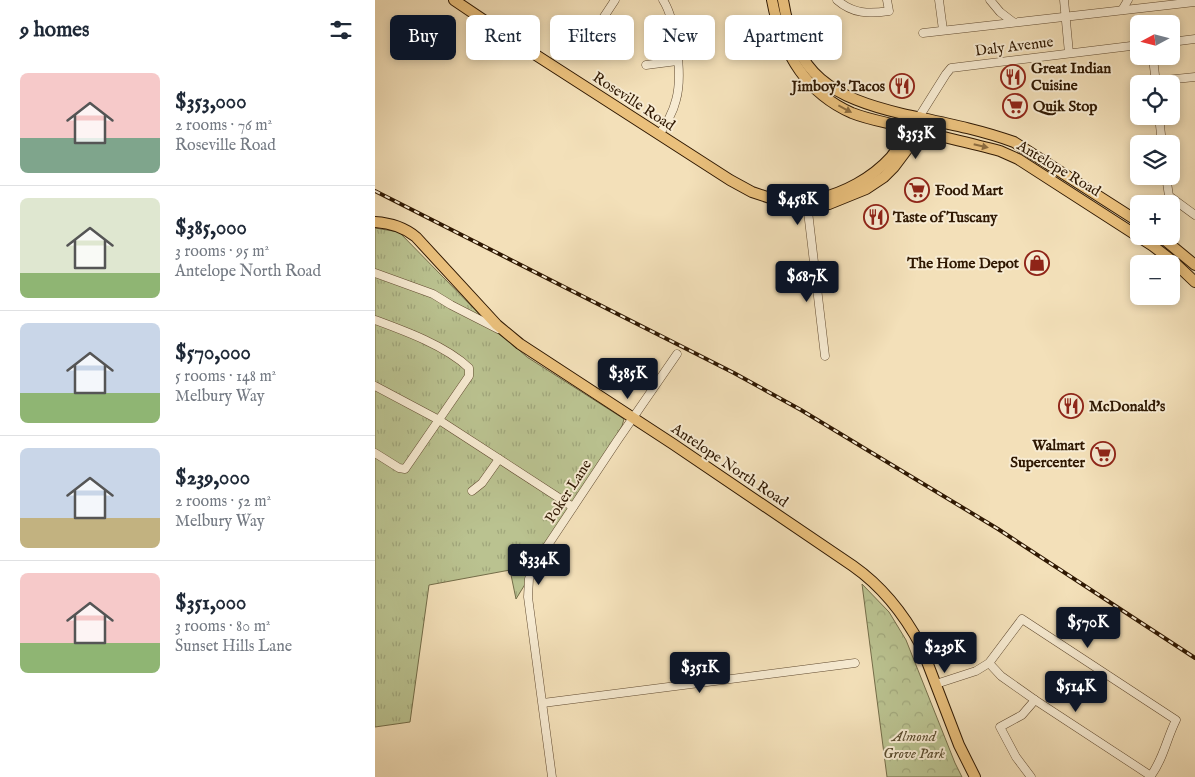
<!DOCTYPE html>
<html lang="en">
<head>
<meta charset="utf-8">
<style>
  body { margin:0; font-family:"IM FELL English",serif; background:#f6f6f7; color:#1f2937; height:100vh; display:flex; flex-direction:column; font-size:19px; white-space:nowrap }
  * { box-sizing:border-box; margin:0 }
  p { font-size:16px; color:#747a83 }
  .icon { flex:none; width:28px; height:28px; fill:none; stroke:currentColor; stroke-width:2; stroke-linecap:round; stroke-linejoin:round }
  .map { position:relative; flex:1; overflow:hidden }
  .drawer { display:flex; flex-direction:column; background:#fff; width:375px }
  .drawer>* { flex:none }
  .banner { position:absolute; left:15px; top:15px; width:475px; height:45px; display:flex; gap:10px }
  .needle { width:32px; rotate:263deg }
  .tools { position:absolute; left:755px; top:15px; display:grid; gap:10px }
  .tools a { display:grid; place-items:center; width:50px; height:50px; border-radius:8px; background:#fff; box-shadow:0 2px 8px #0003; font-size:25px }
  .price { position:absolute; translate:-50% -42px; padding:0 11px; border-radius:5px; background:#111827; color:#fff; font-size:16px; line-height:32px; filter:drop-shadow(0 1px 2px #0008) }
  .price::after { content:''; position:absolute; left:50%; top:30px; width:15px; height:11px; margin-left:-8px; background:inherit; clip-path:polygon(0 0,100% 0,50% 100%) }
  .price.selected { background:#222; color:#fff }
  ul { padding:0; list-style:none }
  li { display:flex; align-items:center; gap:15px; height:125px; padding:0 20px }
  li+li { border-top:1px solid #e0e1e3 }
  li span { display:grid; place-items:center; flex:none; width:140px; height:100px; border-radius:8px; color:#555 }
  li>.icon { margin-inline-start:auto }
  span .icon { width:60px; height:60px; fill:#fffc; stroke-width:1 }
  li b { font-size:21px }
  h2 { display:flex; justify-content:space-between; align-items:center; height:60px; padding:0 20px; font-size:21px }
  .pill { padding:0 18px; border-radius:8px; background:#fff; box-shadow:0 2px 8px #0003; font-size:18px; line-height:45px }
  .pill.selected { background:#111827; color:#fff }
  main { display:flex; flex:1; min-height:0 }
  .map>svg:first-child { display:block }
  .grass { fill:url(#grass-tufts); stroke:#746d49 }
  .forest { fill:url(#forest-crowns); stroke:#746d49 }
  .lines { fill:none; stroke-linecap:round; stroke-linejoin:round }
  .minor-casing { stroke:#604a30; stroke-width:9 }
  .major-casing { stroke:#2f1802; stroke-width:12 }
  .minor { stroke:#f7ebd2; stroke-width:8 }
  .major { stroke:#eac07c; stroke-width:10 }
  .rail-casing { stroke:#2f1802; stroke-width:4 }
  .rail { stroke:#f7ebd2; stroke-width:2; stroke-dasharray:5.5; stroke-linecap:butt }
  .oneway { fill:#8c6c3f }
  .labels { text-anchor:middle; stroke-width:4; stroke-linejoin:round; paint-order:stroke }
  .street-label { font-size:15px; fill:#2f1802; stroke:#f7ebd2 }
  .poi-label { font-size:15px; font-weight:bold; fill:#2f1802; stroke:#f7ebd2; text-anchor:start }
  .park-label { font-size:15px; font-style:italic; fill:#594b2d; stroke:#f7ebd2 }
</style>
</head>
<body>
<main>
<section class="drawer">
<h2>9 homes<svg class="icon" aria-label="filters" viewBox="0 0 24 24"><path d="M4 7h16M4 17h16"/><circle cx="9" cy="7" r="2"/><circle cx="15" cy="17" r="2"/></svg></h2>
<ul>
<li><span style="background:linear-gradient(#f6c9c9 65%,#7fa58c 0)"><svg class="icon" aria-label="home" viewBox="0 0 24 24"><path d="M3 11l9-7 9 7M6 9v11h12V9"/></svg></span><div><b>$353,000</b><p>2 rooms · 76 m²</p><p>Roseville Road</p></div></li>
<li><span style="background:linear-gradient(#dfe7d0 75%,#8fb573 0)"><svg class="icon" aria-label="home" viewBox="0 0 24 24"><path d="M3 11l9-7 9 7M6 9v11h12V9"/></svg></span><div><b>$385,000</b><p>3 rooms · 95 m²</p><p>Antelope North Road</p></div></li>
<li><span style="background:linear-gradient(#c9d6e8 70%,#8fb573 0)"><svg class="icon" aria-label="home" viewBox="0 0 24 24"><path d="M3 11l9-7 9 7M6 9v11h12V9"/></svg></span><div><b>$570,000</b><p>5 rooms · 148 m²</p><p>Melbury Way</p></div></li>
<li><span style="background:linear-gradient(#c9d6e8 70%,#c2b280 0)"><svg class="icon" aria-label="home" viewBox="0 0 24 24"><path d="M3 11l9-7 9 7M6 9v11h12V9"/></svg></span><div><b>$239,000</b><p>2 rooms · 52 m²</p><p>Melbury Way</p></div></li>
<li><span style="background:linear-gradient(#f6c9c9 70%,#8fb573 0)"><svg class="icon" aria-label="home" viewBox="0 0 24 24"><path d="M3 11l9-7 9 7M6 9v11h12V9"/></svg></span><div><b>$351,000</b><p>3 rooms · 80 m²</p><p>Sunset Hills Lane</p></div></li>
</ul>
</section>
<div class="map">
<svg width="820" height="777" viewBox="0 0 820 777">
  <defs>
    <pattern id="grass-tufts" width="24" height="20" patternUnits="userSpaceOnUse" patternTransform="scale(1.25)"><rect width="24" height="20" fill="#bac290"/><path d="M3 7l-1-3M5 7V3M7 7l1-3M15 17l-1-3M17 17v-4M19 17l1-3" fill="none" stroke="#a0a67b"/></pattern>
    <pattern id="forest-crowns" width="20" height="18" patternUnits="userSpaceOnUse" patternTransform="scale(1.25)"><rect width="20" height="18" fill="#bac290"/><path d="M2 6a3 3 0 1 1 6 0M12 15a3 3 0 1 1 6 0" fill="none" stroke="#a0a67b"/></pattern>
  </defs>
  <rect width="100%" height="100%" fill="#f3e0b9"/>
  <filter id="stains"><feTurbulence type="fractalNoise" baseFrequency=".004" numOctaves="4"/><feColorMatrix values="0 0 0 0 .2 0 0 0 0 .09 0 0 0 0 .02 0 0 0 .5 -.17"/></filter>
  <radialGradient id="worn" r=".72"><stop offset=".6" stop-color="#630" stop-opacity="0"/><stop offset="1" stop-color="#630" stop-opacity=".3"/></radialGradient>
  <polygon class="grass" points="0,228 24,232 112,322 152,357 249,419 247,426 141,599 135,570 54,585 35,722 0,727"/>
  <polygon class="forest" points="487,584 514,612 531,640 580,763 587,777 512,777"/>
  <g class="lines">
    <defs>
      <g id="minor">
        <path d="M 462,0 C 478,14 494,14 514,11 L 512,0"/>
        <polyline points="564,0 568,30"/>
        <polyline points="615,0 625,12 638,22"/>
        <polyline points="689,0 694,53"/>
        <polyline points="747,10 753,0"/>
        <polyline points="548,33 820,2"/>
        <polyline points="796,42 820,39"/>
        <polyline points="207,50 240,0"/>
        <polyline points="778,58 781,84"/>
        <polyline points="271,65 302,61"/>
        <polyline points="781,81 820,77"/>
        <polyline points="784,116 787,144"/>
        <polyline points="544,117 571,74 576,68 764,45"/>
        <path d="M 284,135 C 291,124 298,113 301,100 C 308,76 301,20 288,0"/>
        <polyline points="791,176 794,196 820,215"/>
        <polyline points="432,203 450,356"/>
        <polyline points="0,273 58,294 76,305 123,329"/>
        <path d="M 0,320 C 30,331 71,346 94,368 L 94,376 L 30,469 L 24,468 L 0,453"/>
        <polyline points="0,386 64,420 198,507"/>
        <polyline points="97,491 107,483 124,459"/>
        <polyline points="614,663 626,676 660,700 776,776"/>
        <path d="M 561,684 L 601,671 L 614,663 L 647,619 L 801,720 C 791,740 789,758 775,777"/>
        <polyline points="168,703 480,663"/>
        <polyline points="177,777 153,597 154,579 159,566 242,441 302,354"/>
        <polyline points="656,777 641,757 625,727 647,715 660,700"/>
      </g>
      <g id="major">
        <polyline points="79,0 150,48 355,180 377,192 398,199 442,206 454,204 491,189 509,177 519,167 540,139 544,117"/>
        <path d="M 397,0 C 406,49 429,92 477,113 C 492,119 509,122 525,126 C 558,135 592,142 625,151 L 643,159 L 778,246 L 800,263 L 820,282"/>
        <path d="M 408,0 C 420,76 457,97 528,114 C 565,122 603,129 639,142 L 764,222"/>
        <path d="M 442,199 C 469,193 497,178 516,157 C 524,147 531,135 539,125"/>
        <path d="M 0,222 C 16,223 29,227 41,237 L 122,325 L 145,344 L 298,444 L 478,566 C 508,587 529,614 546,646 L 584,745 L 600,777"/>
        <polyline points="785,236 820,265"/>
      </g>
    </defs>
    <use href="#minor" class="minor-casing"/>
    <use href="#major" class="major-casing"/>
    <use href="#minor" class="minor"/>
    <use href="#major" class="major"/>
    <defs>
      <polyline id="rail" points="0,191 359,373 426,410 623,529 820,658"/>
    </defs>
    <use href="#rail" class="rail-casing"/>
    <use href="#rail" class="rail"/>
  </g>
  <defs><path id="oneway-solid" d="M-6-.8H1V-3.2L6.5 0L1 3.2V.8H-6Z" transform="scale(1.25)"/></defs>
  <g class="oneway">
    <use href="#oneway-solid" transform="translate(470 109) rotate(28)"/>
    <use href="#oneway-solid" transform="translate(606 146) rotate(13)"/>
  </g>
  <defs>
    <symbol id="restaurant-ring" viewBox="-11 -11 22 22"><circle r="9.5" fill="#f7ebd2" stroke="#8f2418" stroke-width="1.5"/><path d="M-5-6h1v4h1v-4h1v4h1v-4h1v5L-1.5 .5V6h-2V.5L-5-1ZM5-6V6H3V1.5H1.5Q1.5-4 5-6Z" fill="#8f2418"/></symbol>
    <symbol id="supermarket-ring" viewBox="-11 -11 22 22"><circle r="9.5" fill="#f7ebd2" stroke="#8f2418" stroke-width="1.5"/><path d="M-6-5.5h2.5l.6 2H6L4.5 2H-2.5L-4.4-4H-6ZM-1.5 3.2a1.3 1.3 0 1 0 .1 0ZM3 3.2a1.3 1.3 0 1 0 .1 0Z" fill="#8f2418"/></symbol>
    <symbol id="shop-ring" viewBox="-11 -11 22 22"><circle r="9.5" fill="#f7ebd2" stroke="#8f2418" stroke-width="1.5"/><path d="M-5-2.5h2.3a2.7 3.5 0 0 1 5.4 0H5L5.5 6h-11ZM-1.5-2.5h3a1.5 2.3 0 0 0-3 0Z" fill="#8f2418"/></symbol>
  </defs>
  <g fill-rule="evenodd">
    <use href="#restaurant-ring" x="624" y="63" width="28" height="28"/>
    <use href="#restaurant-ring" x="513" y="72" width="28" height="28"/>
    <use href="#supermarket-ring" x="626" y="92" width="28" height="28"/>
    <use href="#supermarket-ring" x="528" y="176" width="28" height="28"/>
    <use href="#restaurant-ring" x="487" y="203" width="28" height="28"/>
    <use href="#shop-ring" x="648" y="249" width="28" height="28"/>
    <use href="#restaurant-ring" x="682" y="392" width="28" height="28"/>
    <use href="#supermarket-ring" x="714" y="440" width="28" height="28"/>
  </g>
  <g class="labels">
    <g class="street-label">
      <text transform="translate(639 46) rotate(-7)" y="5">Daly Avenue</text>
      <text transform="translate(259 101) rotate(33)" y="5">Roseville Road</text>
      <text transform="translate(684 168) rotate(31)" y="5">Antelope Road</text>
      <text transform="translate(355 465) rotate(34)" y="5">Antelope North Road</text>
      <text transform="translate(193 491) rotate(-57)" y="5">Poker Lane</text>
    </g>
    <g class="poi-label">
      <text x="656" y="73">Great Indian<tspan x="656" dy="17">Cuisine</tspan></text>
      <text x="510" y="91" text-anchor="end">Jimboy's Tacos</text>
      <text x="658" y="111">Quik Stop</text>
      <text x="560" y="195">Food Mart</text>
      <text x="518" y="222">Taste of Tuscany</text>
      <text x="644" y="268" text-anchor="end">The Home Depot</text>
      <text x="714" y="411">McDonald's</text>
      <text x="710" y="450" text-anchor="end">Walmart<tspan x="710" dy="17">Supercenter</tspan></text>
    </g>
    <g class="park-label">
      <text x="539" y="741">Almond<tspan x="539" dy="17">Grove Park</tspan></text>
    </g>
  </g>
  <rect width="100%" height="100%" filter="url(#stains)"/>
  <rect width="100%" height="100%" fill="url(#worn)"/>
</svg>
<div class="tools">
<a><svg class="needle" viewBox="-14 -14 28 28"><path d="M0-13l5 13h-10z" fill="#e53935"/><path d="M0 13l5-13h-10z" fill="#747a83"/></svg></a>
<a><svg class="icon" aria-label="locate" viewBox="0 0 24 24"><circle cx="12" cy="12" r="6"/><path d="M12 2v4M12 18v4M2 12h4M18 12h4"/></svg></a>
<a><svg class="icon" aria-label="layers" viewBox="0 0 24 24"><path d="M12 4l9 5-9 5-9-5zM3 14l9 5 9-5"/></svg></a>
<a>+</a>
<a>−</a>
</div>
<b class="price selected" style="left:541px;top:160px">$353K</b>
<b class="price" style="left:423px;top:226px">$458K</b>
<b class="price" style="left:432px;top:303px">$687K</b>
<b class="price" style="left:253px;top:400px">$385K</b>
<b class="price" style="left:164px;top:586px">$334K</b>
<b class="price" style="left:713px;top:649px">$570K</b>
<b class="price" style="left:570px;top:674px">$239K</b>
<b class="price" style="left:325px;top:694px">$351K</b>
<b class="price" style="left:701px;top:713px">$514K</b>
<div class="banner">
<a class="pill selected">Buy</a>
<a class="pill">Rent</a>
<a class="pill">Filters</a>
<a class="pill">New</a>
<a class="pill">Apartment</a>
</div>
</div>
</main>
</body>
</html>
